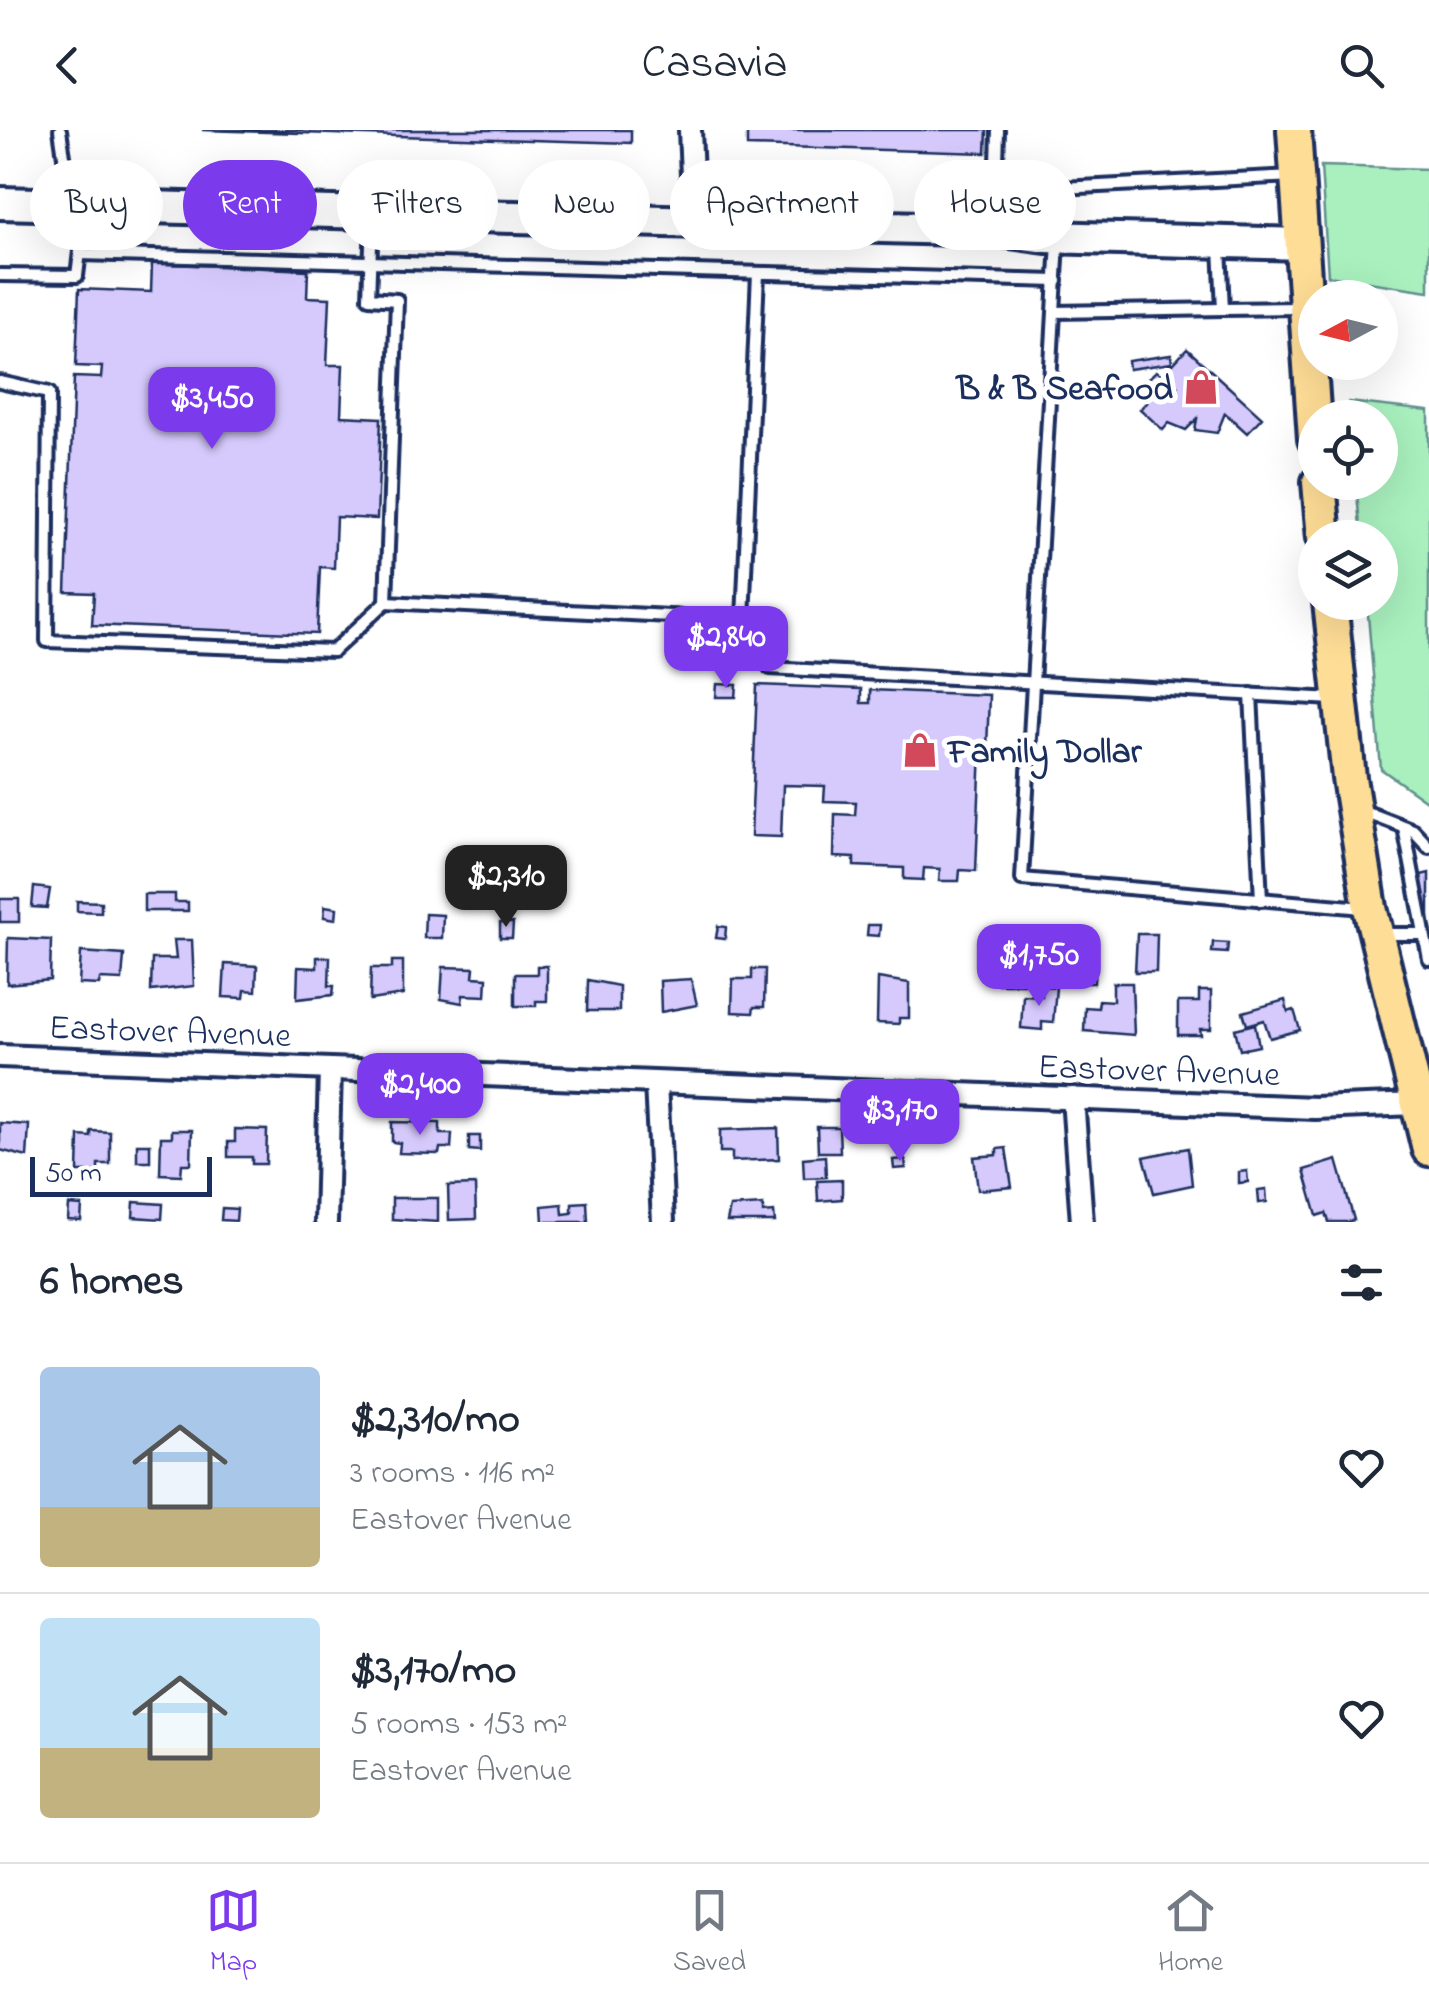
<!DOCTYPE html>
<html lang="en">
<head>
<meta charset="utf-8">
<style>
  body { margin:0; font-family:"Indie Flower",sans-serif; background:#f6f6f7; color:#1f2937; height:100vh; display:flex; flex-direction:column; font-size:38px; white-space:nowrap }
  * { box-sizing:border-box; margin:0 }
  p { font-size:32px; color:#747a83 }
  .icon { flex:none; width:55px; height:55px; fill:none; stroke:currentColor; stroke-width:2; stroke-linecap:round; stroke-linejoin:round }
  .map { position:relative; height:1092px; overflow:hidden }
  .panel { display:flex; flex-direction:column; background:#fff; flex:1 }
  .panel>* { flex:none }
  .banner { position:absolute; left:30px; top:30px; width:1370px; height:90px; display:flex; gap:20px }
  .needle { width:65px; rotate:263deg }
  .controls { position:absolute; left:1298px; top:150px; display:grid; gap:20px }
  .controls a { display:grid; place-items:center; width:100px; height:100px; border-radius:50%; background:#fff; box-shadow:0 10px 40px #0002; font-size:50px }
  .scale { position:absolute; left:30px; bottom:25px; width:182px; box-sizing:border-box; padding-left:10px; border:5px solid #1b2f5e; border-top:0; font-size:28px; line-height:35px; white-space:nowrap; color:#1b2f5e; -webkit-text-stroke:8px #fff; paint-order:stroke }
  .price { position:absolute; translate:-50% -85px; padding:0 22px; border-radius:20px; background:#7c3aed; color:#fff; font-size:32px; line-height:65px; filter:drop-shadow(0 2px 5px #0008) }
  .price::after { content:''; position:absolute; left:50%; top:60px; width:30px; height:22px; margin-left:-15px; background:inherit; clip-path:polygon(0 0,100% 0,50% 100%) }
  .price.current { background:#222; color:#fff }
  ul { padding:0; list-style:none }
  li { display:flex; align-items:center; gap:30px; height:250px; padding:0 40px }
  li+li { border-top:2px solid #e0e1e3 }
  li span { display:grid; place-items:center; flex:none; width:280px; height:200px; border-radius:10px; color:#555 }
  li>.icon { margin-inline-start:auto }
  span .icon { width:120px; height:120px; fill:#fffc; stroke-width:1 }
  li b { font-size:42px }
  h2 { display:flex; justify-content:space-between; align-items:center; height:120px; padding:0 40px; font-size:42px }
  .pill { padding:0 35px; border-radius:45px; background:#fff; box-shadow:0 10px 40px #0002; font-size:35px; line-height:90px }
  .pill.current { background:#7c3aed; color:#fff }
  header { display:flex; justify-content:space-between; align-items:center; height:130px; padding:0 40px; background:#fff; font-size:45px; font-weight:600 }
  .dock { display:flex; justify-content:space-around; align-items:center; height:140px; border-top:2px solid #e0e1e3; background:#fff; font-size:28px; color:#747a83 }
  .dock a { display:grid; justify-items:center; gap:5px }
  .dock .current { color:#7c3aed }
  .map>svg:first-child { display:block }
  .green { fill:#a9f0be; stroke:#62908e; stroke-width:2.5 }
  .building { fill:#d6cafc; stroke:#1b2f5e; stroke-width:2.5 }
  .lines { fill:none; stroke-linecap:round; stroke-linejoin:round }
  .lane-casing { stroke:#1b2f5e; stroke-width:18 }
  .street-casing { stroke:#1b2f5e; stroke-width:28 }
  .secondary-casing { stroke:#1b2f5e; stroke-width:38 }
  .primary-casing { stroke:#1b2f5e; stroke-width:40 }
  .lane { stroke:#fff; stroke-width:10 }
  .street { stroke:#fff; stroke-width:20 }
  .secondary { stroke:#fff; stroke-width:30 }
  .primary { stroke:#fedd96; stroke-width:32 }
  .labels { text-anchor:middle; stroke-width:10; stroke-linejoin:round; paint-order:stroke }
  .poi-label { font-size:35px; font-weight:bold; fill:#1b2f5e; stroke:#fff; text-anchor:end }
  .street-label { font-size:35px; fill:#1b2f5e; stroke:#fff }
</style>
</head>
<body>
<header><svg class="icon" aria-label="back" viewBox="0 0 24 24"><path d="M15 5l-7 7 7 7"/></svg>Casavia<svg class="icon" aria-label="search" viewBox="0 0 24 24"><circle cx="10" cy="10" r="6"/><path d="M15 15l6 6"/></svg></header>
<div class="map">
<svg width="1429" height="1092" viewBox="0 0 1429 1092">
  <rect width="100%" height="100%" fill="#fff"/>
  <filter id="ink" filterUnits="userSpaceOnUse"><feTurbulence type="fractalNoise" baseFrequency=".01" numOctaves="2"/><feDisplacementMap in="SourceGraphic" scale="20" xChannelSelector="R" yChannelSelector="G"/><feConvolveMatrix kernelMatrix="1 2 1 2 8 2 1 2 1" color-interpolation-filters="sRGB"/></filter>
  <g filter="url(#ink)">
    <g class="green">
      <polygon points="1321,36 1429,39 1429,161 1328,146"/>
      <polygon points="1349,272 1429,281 1429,673 1381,639 1367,473 1380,472 1380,408 1361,407 1356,353 1380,352 1380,288 1350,287"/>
    </g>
    <g class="building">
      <polygon points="202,0 631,0 631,13"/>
      <polygon points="747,0 987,0 986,23 747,16"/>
      <polygon points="152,133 308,140 307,167 330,168 327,235 343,235 341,286 381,288 377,389 336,387 334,438 320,437 317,504 92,495 94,463 66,462 74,247 101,248 102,237 76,236 79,159 151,162"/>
      <polygon points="1187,219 1262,287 1247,303 1225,283 1217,303 1195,300 1197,289 1186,300 1169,293 1163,300 1140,279 1147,272 1135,261 1156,241 1179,257 1164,244"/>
      <polygon points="1171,225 1172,233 1129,239 1128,231"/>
      <polygon points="717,554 737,555 736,567 716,567"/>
      <polygon points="757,555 861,559 861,573 870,573 870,560 989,565 987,619 981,619 976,741 960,740 959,751 939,751 940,739 924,738 923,750 904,749 904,738 854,736 854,728 834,727 835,684 855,685 856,672 824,671 825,656 783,655 781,707 751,706"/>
      <polygon points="1429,743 1429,806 1417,746"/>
      <polygon points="34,757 50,759 47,778 32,777"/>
      <polygon points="144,764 175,764 175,772 188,772 188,781 144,781"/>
      <rect x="0" y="769" width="19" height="23"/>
      <polygon points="77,771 101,772 101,782 77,781"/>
      <polygon points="325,776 337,778 336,789 324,787"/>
      <polygon points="425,784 443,785 442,808 424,808"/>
      <polygon points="500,793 513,793 512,808 500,808"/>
      <polygon points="868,795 880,795 879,806 867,805"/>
      <polygon points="718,796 726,797 725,809 716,808"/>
      <polygon points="1083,802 1095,803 1095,821 1082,821"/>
      <polygon points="1137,804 1157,804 1156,842 1135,842"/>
      <polygon points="1052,805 1075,806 1075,821 1051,820"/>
      <polygon points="8,808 51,810 50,850 7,854"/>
      <polygon points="174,810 192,810 194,856 151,861 152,829 176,829"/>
      <polygon points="1213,812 1228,813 1227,823 1212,822"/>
      <polygon points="81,822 124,825 122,850 100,849 99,855 79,854"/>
      <rect x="998" y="826" width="25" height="28"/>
      <polygon points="317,827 330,827 329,856 334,856 333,865 297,869 298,837 317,838"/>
      <polygon points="392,831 403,831 403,865 370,870 371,838 392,838"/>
      <polygon points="1062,832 1072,832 1072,843 1061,842"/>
      <polygon points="1088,832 1095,834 1094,853 1079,853 1079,833"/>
      <polygon points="225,834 257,836 256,861 245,860 244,868 223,867"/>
      <polygon points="537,836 547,836 547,871 536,871 536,876 515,876 515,844 537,844"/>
      <polygon points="443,837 474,838 473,847 487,848 486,866 463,865 462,873 441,869"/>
      <polygon points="752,839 765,839 764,877 754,877 753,883 732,882 733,849 752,849"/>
      <polygon points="878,848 909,853 909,888 899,888 899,894 877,893"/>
      <polygon points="691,849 697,875 661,882 660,851"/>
      <polygon points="588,850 619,856 619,881 587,881"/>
      <polygon points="1113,853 1132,853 1134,905 1084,901 1085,877 1098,878 1099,870 1113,871"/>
      <polygon points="1042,856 1056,857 1053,893 1042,892 1042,900 1021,898 1023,865 1042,866"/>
      <polygon points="1199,861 1211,861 1211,899 1200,899 1201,905 1178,905 1178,872 1199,872"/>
      <polygon points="1285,870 1288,882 1294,880 1300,900 1270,908 1264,890 1247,895 1243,882"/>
      <polygon points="1255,894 1259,916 1240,920 1235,899"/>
      <polygon points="392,992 440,993 440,1004 452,1004 451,1018 440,1018 439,1024 399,1023 400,1013 392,1012"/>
      <polygon points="0,993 29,995 27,1027 0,1020"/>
      <polygon points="817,997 839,997 840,1022 818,1022"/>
      <polygon points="778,998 779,1029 732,1031 732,1022 720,1022 720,1000"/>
      <polygon points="235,999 267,1000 266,1034 252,1034 252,1027 228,1027 228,1012 235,1012"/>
      <polygon points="172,1000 192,1000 191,1034 182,1034 181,1045 160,1044 161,1007 172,1007"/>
      <polygon points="91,1001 110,1002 110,1034 98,1034 98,1042 78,1042 79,1006 91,1007"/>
      <polygon points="469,1006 480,1006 480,1021 469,1020"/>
      <rect x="137" y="1014" width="13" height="17"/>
      <polygon points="1006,1018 1012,1057 978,1060 974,1027 997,1025 997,1019"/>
      <polygon points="1188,1018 1192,1055 1154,1063 1144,1027"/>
      <polygon points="825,1026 826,1047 804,1048 803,1028"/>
      <polygon points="905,1029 906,1038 894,1039 893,1030"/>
      <polygon points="1337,1030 1354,1090 1347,1092 1329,1092 1326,1083 1317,1086 1304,1040"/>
      <polygon points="1247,1041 1248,1052 1239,1053 1239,1042"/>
      <polygon points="842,1050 842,1069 818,1071 817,1051"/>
      <polygon points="475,1055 476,1089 449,1090 448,1056"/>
      <polygon points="1266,1059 1267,1072 1259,1073 1258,1060"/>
      <polygon points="392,1068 438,1068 438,1092 392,1089"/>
      <polygon points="134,1072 163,1074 162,1089 133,1087"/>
      <polygon points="587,1072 588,1092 543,1092 542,1076 562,1074 563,1084 572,1083 572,1073"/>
      <polygon points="69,1075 82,1076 81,1091 68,1090"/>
      <polygon points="763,1075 763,1083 774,1082 775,1092 727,1092 730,1077"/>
      <polygon points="222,1078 237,1079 236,1091 221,1090"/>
    </g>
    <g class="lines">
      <defs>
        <g id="lane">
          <polyline points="60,0 71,73"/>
          <polyline points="1294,46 1061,58 1022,749 1364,778"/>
          <polyline points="372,89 369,168 397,170 386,472 772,491 770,538 1334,569"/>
          <polyline points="995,99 998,0"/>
          <polyline points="1220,117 1223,179 1299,178"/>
          <polyline points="80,124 1057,151"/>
          <polyline points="0,145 77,146 85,80"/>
          <polyline points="1055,182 1223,179"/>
          <polyline points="0,252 49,263 47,511 333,521 386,472"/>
          <polyline points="743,490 758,143"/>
          <polyline points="1251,564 1261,770"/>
          <polyline points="1361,680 1413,700 1429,717"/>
          <polyline points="1404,697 1429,829"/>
          <polyline points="1384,804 1423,804"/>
        </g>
        <g id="street">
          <polyline points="690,0 694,92"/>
          <polyline points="0,926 1315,978 1417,974"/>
          <polyline points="656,953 663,1092"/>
          <polyline points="1073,968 1082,1092"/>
          <polyline points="326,1092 330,940"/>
        </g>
        <polyline id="secondary" points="0,73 995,100 1046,107 1301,114"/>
        <g id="primary">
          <polyline points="1294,0 1315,309"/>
          <polyline points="1319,352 1324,408"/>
          <polyline points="1330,472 1349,648 1370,778 1429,1019"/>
        </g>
      </defs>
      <use href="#lane" class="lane-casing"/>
      <use href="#street" class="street-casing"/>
      <use href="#secondary" class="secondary-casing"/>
      <use href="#primary" class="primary-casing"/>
      <use href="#lane" class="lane"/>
      <use href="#street" class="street"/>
      <use href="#secondary" class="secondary"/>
      <use href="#primary" class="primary"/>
    </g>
  </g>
  <defs>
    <symbol id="shop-bare" viewBox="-9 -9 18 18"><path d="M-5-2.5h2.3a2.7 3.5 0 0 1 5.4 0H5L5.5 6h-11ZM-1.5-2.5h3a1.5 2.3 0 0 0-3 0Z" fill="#d1495b" stroke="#fff" stroke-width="2.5" paint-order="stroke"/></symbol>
  </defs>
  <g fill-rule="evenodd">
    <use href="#shop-bare" x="1176" y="232" width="50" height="50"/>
    <use href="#shop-bare" x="895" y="595" width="50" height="50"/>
  </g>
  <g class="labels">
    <g class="poi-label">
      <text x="1173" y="269">B &amp; B Seafood</text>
      <text x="948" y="632" text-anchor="start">Family Dollar</text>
    </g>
    <g class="street-label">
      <text transform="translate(170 900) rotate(2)" y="12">Eastover Avenue</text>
      <text transform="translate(1159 939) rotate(2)" y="12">Eastover Avenue</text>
    </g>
  </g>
</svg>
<div class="controls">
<a><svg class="needle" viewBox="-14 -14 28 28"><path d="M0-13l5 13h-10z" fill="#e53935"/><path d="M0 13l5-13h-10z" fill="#747a83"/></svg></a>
<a><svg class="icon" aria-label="locate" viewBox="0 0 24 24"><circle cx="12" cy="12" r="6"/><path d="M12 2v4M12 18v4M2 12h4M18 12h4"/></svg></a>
<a><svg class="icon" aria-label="layers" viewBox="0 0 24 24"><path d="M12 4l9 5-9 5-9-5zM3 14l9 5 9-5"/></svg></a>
</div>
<div class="scale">50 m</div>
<b class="price" style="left:212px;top:322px">$3,450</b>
<b class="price" style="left:726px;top:561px">$2,840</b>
<b class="price current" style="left:506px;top:800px">$2,310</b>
<b class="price" style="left:1039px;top:879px">$1,750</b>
<b class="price" style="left:420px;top:1008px">$2,400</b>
<b class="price" style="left:900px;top:1034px">$3,170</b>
<div class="banner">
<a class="pill">Buy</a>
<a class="pill current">Rent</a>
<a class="pill">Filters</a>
<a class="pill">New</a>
<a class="pill">Apartment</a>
<a class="pill">House</a>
</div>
</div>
<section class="panel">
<h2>6 homes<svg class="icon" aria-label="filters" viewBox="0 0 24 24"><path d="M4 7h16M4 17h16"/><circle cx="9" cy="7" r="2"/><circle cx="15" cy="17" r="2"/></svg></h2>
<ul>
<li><span style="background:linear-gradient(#a9c7e8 70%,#c2b280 0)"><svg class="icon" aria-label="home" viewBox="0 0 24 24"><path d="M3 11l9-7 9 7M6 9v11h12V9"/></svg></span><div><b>$2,310/mo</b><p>3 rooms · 116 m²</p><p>Eastover Avenue</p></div><svg class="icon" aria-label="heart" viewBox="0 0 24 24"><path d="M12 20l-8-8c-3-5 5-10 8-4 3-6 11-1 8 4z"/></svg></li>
<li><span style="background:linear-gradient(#bfe0f5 65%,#c2b280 0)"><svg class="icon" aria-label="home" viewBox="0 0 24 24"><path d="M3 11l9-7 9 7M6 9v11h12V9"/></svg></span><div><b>$3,170/mo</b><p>5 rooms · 153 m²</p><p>Eastover Avenue</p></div><svg class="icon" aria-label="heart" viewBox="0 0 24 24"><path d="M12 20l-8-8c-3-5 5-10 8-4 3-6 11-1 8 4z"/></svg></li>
</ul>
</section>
<nav class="dock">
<a class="current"><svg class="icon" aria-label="map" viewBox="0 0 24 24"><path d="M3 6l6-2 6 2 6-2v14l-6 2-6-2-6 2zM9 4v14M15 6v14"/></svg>Map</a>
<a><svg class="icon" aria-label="saved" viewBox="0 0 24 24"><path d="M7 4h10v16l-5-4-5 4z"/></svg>Saved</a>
<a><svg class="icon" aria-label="home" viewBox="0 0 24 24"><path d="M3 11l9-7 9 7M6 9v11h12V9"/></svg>Home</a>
</nav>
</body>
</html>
